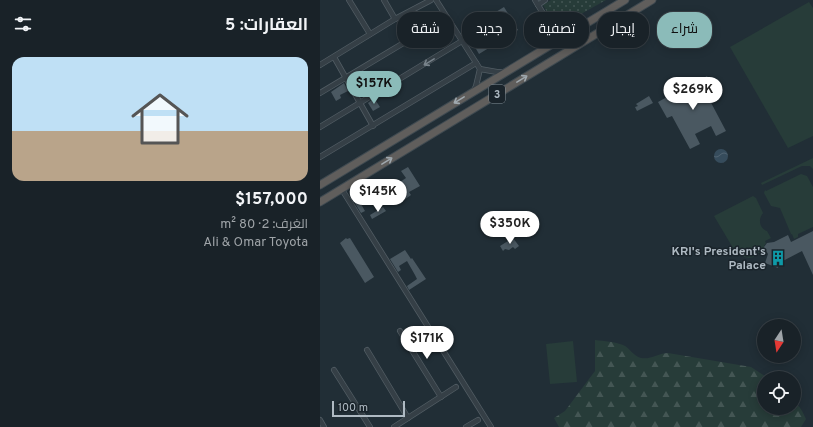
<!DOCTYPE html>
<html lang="ar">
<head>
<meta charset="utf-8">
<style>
  body { margin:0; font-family:Overpass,Cairo,sans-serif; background:#222a30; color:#f1f3f6; direction:rtl; height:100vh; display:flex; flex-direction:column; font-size:15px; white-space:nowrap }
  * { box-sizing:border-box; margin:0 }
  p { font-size:13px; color:#9fa4a8 }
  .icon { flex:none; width:22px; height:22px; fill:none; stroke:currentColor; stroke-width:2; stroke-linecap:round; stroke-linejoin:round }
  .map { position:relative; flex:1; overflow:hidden; direction:ltr }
  .side { display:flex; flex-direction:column; background:#192228; width:320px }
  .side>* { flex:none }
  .banner { position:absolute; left:12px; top:12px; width:380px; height:36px; direction:rtl; display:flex; gap:8px }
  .needle { width:26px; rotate:192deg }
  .controls { position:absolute; left:437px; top:319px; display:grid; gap:8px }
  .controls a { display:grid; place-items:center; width:44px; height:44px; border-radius:50%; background:#192228; box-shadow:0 2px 10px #0003,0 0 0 1px #373f45; font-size:20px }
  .scale { position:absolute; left:12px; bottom:10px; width:73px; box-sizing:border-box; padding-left:4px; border:2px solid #afbac3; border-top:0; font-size:11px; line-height:14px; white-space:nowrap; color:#afbac3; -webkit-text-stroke:3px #1a242b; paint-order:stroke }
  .price { position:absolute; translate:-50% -34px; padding:0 9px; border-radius:14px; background:#fff; color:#222; font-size:13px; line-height:26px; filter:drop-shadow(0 1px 2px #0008) }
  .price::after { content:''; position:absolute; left:50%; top:24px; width:12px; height:9px; margin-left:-6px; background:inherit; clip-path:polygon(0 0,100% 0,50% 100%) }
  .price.active { background:#8bbbb9; color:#111 }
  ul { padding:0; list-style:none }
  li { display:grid; align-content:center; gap:8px; height:212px; padding:0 12px }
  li+li { border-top:1px solid #373f45 }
  li span { display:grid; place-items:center; height:124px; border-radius:12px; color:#555 }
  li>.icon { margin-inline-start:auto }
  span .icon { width:72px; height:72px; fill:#fffc; stroke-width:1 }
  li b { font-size:17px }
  h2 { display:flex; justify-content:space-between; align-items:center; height:48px; padding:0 12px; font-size:17px }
  .tag { padding:0 14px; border-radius:16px; background:#192228; box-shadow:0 2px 10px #0003,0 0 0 1px #373f45; font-size:14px; line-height:36px }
  .tag.active { background:#8bbbb9; color:#111 }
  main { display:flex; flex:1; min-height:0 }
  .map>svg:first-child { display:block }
  .green { fill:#273c39 }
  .forest { fill:url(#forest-firs) }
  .park { fill:url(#park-dots) }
  .water { fill:url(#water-waves) }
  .building { fill:#4a5861 }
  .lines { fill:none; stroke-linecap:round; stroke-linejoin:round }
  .minor-casing { stroke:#525d64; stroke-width:6 }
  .trunk-casing { stroke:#3f4a51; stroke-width:9 }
  .minor { stroke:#353f46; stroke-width:4.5 }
  .trunk { stroke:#605e5c; stroke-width:7 }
  .oneway { stroke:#78838b }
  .oneway2 { stroke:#9fa8ae }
  .labels { text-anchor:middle; stroke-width:3; stroke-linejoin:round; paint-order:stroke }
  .shield { fill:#1a242b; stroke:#828d95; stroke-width:1 }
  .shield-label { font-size:11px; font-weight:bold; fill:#afbac3 }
  .poi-label { font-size:12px; font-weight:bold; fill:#afbac3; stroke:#1a242b; text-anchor:end }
</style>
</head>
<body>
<main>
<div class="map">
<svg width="493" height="427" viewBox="0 0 493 427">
  <defs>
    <pattern id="forest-firs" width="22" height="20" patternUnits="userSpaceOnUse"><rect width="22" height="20" fill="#273c39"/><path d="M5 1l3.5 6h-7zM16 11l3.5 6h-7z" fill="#445654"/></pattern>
    <pattern id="park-dots" width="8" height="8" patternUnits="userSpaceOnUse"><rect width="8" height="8" fill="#273c39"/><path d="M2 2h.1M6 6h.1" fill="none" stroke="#445654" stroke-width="1.8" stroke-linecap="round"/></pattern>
    <pattern id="water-waves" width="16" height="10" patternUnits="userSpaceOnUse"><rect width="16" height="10" fill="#364c5c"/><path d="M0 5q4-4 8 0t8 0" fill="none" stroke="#516472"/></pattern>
  </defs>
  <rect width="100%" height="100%" fill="#212e36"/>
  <g class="green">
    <polygon points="489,2 493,8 493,136 468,148 410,47"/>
    <polygon points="493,158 493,169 490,166 482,166 442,185 441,183"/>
    <polygon points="481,174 487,176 493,187 493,227 478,234 478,237 474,239 472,234 470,235 471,234 460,208 451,206 444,193 445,190 446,191"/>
    <path d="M 433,196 L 436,198 L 443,213 C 438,219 439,228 447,231 L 451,238 L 445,241 L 446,243 L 444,246 L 447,254 L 435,252 L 434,257 L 429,258 L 424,257 L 417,246 L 413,248 L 394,216 Z"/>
    <polygon points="253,341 257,382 230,384 226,344"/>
  </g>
  <path class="forest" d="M 275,340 C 284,341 295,342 303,345 C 310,348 313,356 321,358 C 330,360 339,353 348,353 L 431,367 L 448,378 L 444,378 L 444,408 L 474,408 L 474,403 C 480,405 483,413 486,419 L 481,427 L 239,427 L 234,418 L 245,411 L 275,371 Z"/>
  <polygon class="park" points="231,0 286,0 236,28 223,5"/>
  <circle class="water" cx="401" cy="156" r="7"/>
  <g class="building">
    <polygon points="184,7 198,30 159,54 152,42 148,44 145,37 165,26 161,21"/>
    <polygon points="387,76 396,93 388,97 406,131 396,136 391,126 375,134 380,144 370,149 352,116 347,118 338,102 358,91 360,94 369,90 368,87"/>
    <polygon points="24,83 28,91 20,95 21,98 16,101 11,92"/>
    <polygon points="329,96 333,103 317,111 315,107 318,106 316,104"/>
    <polygon points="54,98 60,107 53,111 48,103"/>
    <polygon points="88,167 100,186 89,192 91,195 84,200 81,195 79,197 74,189 81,184 80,182 86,178 81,171"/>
    <polygon points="44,193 48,198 41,204 45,211 41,213 33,200"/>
    <polygon points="63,207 66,211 52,219 50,215"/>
    <polygon points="493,231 493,275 482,251 459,263 458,268 445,263 448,254 444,247 447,243 454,242 468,235 471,242"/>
    <polygon points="26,238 27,239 30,238 54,277 45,283 20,243"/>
    <polygon points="193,238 199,246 195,249 193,247 189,250 185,249 183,251 180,246"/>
    <polygon points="85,250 91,259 92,258 106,279 89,290 87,286 97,279 95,275 87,261 79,266 81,270 78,272 70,259"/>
  </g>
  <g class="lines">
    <defs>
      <g id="minor">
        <polyline points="29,0 50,34"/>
        <polyline points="64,0 75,19"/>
        <polyline points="116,0 160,69 177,72 184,72"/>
        <polyline points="215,0 239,40"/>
        <polyline points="218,5 225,0"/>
        <polyline points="14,57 53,126"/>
        <polyline points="0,65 75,19 111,0"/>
        <polyline points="154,90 156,86 160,69"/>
        <polyline points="0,93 127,17"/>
        <polyline points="0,127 142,41"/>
        <polyline points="0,157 156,63"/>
        <polyline points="21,188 171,427"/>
        <polyline points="80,331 121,397"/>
        <polyline points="47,350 88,418"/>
        <polyline points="14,370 50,427"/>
        <polyline points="0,420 4,427"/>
        <polyline points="74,427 136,387"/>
        <polyline points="146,427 158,420"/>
      </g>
      <g id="trunk">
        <polyline points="0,185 305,0"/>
        <polyline points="0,202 332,0"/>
      </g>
    </defs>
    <use href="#minor" class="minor-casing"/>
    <use href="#trunk" class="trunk-casing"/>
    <use href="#minor" class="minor"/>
    <use href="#trunk" class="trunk"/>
  </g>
  <defs><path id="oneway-shaft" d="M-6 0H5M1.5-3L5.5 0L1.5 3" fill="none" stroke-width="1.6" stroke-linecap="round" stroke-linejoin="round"/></defs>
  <use class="oneway" href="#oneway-shaft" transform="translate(109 62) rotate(149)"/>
  <g class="oneway2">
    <use href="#oneway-shaft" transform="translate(202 79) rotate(-31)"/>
    <use href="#oneway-shaft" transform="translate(139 100) rotate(149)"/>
    <use href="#oneway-shaft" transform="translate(67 161) rotate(-31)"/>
  </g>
  <defs>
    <symbol id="building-bare" viewBox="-9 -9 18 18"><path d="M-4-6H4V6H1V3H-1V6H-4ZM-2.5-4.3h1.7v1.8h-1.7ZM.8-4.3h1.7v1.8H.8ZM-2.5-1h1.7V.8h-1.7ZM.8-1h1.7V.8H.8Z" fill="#0f9aa8" stroke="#1a242b" stroke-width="2.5" paint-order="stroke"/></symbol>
  </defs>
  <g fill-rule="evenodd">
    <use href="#building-bare" x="447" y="247" width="22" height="22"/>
  </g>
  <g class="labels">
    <rect class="shield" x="169" y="85" width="16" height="18" rx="3"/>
    <g class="shield-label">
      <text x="177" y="98">3</text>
    </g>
    <g class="poi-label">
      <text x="446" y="255">KRI's President's<tspan x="446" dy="14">Palace</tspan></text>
    </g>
  </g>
</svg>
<div class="controls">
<a><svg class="needle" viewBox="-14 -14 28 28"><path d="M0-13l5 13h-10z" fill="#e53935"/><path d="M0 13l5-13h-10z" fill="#9fa4a8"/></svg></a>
<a><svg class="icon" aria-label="locate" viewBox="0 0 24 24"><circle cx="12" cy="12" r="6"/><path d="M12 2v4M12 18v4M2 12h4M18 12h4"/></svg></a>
</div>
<div class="scale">100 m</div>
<b class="price active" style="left:54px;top:105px">$157K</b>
<b class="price" style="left:373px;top:111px">$269K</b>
<b class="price" style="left:58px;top:213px">$145K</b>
<b class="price" style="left:190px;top:245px">$350K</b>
<b class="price" style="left:107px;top:360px">$171K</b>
<div class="banner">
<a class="tag active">شراء</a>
<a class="tag">إيجار</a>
<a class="tag">تصفية</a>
<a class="tag">جديد</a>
<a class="tag">شقة</a>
</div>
</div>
<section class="side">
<h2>العقارات: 5<svg class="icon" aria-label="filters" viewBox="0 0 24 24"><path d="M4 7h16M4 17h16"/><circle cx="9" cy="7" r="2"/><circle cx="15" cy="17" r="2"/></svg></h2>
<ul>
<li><span style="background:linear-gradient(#bfe0f5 60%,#b9a48a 0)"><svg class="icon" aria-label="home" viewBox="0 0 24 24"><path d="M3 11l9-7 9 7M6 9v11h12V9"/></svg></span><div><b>$157,000</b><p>الغرف: 2 · 80 m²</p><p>Ali &amp; Omar Toyota</p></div></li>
</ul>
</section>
</main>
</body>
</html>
